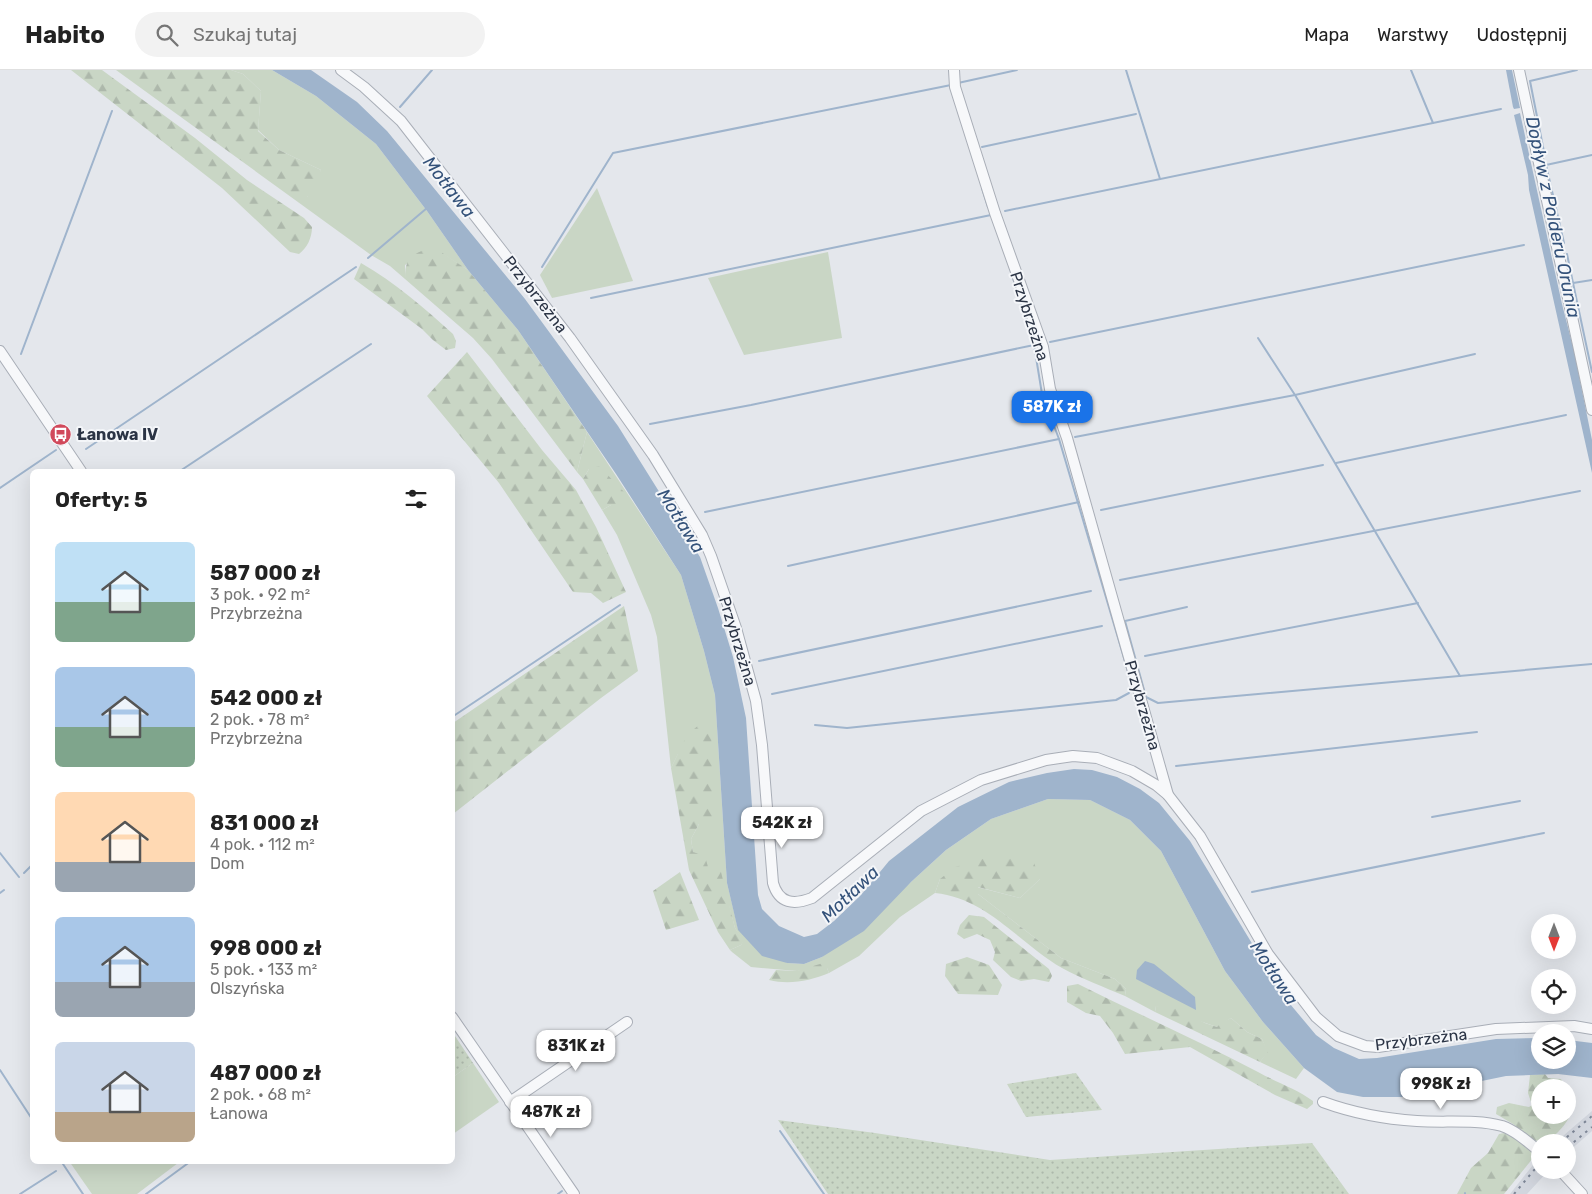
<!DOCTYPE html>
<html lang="pl">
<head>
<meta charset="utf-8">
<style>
  body { margin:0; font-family:Rubik,sans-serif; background:#f2f2f2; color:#222; height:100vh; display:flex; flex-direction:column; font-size:19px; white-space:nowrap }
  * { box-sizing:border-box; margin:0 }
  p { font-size:16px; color:#767676 }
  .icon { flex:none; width:28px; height:28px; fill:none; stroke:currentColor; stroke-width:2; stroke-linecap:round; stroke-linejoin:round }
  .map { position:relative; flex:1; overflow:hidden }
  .sheet { position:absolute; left:30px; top:399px; width:425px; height:695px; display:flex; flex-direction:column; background:#fff; border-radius:8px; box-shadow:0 5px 20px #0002 }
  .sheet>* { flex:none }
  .needle { width:32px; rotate:180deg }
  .tools { position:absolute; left:1531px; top:844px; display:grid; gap:10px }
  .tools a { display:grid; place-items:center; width:45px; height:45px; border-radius:50%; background:#fff; box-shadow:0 5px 20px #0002; font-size:25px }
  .price { position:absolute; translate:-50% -42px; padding:0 11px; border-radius:10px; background:#fff; color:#222; font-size:16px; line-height:32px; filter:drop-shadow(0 1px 2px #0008) }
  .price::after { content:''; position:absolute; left:50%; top:30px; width:15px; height:11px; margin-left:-8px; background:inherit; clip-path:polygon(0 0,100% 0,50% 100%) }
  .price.selected { background:#1a73e8; color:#fff }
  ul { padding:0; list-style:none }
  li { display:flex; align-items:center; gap:15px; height:125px; padding:0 25px }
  li span { display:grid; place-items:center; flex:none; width:140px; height:100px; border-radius:8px; color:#555 }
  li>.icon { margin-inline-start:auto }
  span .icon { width:60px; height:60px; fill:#fffc; stroke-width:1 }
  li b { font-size:21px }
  h2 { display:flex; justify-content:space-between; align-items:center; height:60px; padding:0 25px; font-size:21px }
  header { display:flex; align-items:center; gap:30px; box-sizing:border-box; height:70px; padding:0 25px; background:#fff; border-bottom:1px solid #e0e0e0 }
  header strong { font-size:24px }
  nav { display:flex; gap:28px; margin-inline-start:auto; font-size:18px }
  .search { width:350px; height:45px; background:#f2f2f2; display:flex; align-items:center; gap:12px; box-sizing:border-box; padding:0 18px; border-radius:28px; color:#767676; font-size:19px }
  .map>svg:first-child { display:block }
  .built { fill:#d2d6de }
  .grass { fill:#c9d6c5 }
  .forest { fill:url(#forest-firs) }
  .garden { fill:url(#garden-dots) }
  .water { fill:#9fb4cc }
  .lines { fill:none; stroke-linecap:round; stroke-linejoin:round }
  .stream { stroke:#9fb4cc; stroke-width:2 }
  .minor-casing { stroke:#a9aeb7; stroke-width:12 }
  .minor { stroke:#f7f8fa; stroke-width:10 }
  .rail { stroke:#7d8696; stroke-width:2; stroke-dasharray:2.5 5; stroke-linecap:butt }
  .labels { text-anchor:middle; stroke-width:4; stroke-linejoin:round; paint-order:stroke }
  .street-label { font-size:16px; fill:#2b3445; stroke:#f4f6f9 }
  .poi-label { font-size:16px; font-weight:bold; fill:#2b3445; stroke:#f4f6f9; text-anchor:start }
  .water-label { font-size:18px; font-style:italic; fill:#34527a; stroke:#f4f6f9 }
</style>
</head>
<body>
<header>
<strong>Habito</strong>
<div class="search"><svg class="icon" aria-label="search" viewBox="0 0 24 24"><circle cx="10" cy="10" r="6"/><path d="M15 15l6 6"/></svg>Szukaj tutaj</div>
<nav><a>Mapa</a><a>Warstwy</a><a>Udostępnij</a></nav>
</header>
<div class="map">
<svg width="1592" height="1124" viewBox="0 0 1592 1124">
  <defs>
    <pattern id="forest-firs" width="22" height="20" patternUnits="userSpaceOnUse" patternTransform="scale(1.25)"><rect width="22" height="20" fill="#c9d6c5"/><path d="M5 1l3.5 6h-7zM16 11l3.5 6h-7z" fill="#adb8ab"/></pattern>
    <pattern id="garden-dots" width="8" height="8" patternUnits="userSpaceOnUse" patternTransform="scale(1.25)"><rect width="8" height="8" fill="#c9d6c5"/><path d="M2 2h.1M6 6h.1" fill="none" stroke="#adb8ab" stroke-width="1.8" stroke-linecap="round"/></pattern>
  </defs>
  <rect width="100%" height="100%" fill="#e4e7ec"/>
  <g class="built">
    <polygon points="1592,1041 1592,1061 1568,1082 1568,1072 1556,1072"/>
    <polygon points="1537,1090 1540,1090 1540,1100 1549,1100 1527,1124 1510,1124"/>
  </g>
  <g class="grass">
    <polygon points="231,0 272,0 316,26 376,74 427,141 468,200 432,177 405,195 405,209 390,196 371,185 291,127 307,127 321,100 279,80 258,60 261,21 243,4"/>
    <polygon points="597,118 633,211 552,228 540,205"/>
    <polygon points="828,182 842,268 744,285 708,208"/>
    <polygon points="587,362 681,505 704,581 715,625 727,813 738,859 787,893 804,894 822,887 911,812 946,780 991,749 1048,729 1090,730 1130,750 1161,781 1225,901 1263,952 1304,998 1296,1009 1260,992 1267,982 1262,969 1247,962 1231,948 1217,957 1156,936 1155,942 1125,926 1126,919 1115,909 1061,888 978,824 977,817 1020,828 1040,809 940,809 935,823 900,847 859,886 829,903 827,898 797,901 751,897 732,882 730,880 741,875 743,871 735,858 729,836 708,797 693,782 691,769 699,754 678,684 671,698 657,567 651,545 617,465 602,440 611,435 589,399 583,409 577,402"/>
    <polygon points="473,993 499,1032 453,1064 453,1007"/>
    <polygon points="69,1091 177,1091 178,1093 137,1124 92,1124"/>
  </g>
  <g class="forest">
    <path d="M 71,0 L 102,0 L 195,68 L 247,110 L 304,148 L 312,157 C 312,168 307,178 299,184 L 290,182 L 222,118 Z"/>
    <polygon points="116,0 231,0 243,4 261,21 258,61 279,80 321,100 317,115 307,127 291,127"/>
    <path d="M 432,176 L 468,200 L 518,260 L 587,362 L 577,402 L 492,289 L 473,268 L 405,209 C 405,185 412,186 432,176 Z"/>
    <path d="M 361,193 C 396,213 423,237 453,264 L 456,271 L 455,278 L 446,280 L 433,270 L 422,259 L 354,209 Z"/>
    <polygon points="467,282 542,380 576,420 596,457 626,522 603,533 591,523 573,522 499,413 427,326"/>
    <polygon points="599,396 624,422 623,436 611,435 602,440 583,409 589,399"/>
    <polygon points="624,536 638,601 601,628 453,744 453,653"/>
    <polygon points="700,654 711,659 715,744 712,753 699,754 691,769 693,782 705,786 708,797 720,798 735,858 744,871 741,875 730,880 718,862 689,800 671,698 687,665"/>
    <path d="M 999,784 L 1033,790 L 1040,809 L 1020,828 L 978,817 L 978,824 L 1061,888 L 1115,909 L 1126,919 L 1125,926 C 1104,917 1082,909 1062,898 C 1020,874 987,828 935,823 L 940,809 L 955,797 Z"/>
    <polygon points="680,802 699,850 666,860 653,821"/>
    <polygon points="969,845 984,847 1049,899 1052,906 1049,912 1034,909 1021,911 1011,907 993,890 995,882 990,870 977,864 964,869 957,864 960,855"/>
    <polygon points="967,887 989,895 1002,915 998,925 958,924 945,906 946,894"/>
    <path d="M 823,893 L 827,898 L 829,903 C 810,911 789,915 769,910 L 776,900 L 797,901 Z"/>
    <path d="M 1078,914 C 1138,944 1199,971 1258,1002 C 1276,1012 1297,1019 1313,1031 L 1313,1034 L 1307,1039 L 1275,1025 L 1190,977 L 1125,984 L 1113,963 L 1100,946 L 1086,943 L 1067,932 L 1067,916 Z"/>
    <polygon points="1156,936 1174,937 1205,953 1217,957 1221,953 1231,948 1247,962 1262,969 1268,982 1260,992 1155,942"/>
    <path d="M 1545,1004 L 1548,1008 L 1561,1009 L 1565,1017 L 1540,1018 L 1540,1045 L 1568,1045 L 1568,1022 C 1577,1046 1564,1057 1547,1072 L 1531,1070 L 1513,1054 L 1496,1044 L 1497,1037 L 1509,1033 L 1529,1037 L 1532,1035 L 1528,1023 L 1530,1005 Z"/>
    <polygon points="1504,1063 1516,1068 1537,1083 1504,1124 1457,1124 1471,1098 1488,1083 1499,1064"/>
  </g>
  <g class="garden">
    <polygon points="453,963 473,993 453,1007 452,1007"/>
    <polygon points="1076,1003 1102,1040 1026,1047 1007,1014"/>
    <polygon points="778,1050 875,1063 1050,1090 1312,1073 1349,1124 828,1124"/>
  </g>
  <g class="water">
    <polygon points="272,0 311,0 357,32 387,61 525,229 618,356 700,487 718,538 733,587 746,648 758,825 762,839 779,856 804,867 817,864 834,851 861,825 889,791 958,737 1009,712 1047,703 1074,699 1092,700 1117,707 1140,719 1159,733 1190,771 1285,928 1316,965 1334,978 1359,989 1377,988 1496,969 1540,968 1540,990 1568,990 1568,970 1592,973 1592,1008 1558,1004 1506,1006 1404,1027 1363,1027 1337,1022 1304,998 1263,952 1225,901 1161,781 1130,750 1090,730 1048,729 991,749 946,780 911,812 864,861 822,887 804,894 787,893 762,886 738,860 727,813 715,625 704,581 681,505 616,404 518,260 468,200 427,141 376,74 316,26"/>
    <polygon points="1506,0 1512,0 1520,38 1514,39 1513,37"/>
    <polygon points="1520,43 1562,234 1574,281 1592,370 1592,403 1529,120 1528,105 1514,45"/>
    <polygon points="1145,891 1154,894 1195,927 1196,940 1136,909 1137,900"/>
  </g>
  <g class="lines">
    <g class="stream">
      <polyline points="1126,0 1160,109"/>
      <polyline points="1411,0 1433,53"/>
      <polyline points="958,13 1017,0"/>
      <polyline points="400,37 432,0"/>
      <polyline points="982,77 1136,44"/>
      <polyline points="1544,82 1530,11 1577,0"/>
      <polyline points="982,118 988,137"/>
      <polyline points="1005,141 1501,39"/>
      <polyline points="1564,173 1546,95 1592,85"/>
      <polyline points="1567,184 1573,213 1592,210"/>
      <polyline points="368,188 427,138"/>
      <polyline points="542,197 613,83 951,15"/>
      <polyline points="1012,205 1030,260"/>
      <polyline points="1573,213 1592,302"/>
      <polyline points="591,228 991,145"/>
      <polyline points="1258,268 1295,325 1460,606"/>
      <polyline points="1050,272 1524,175"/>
      <polyline points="21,284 112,41"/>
      <polyline points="650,354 751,335 1034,275 1042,324 1059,369 1132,615 1129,623 1116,630 847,658 815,655"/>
      <polyline points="1075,367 1295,325 1475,284"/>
      <polyline points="86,379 356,197"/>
      <polyline points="1336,393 1566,345"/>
      <polyline points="180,401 371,274"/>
      <polyline points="0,418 56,380"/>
      <polyline points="1101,440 1323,395"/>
      <polyline points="705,442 1059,369"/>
      <polyline points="788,496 1079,432"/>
      <polyline points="1120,510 1580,421"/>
      <polyline points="1187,537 1125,551 1146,627 1158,633 1592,594"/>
      <polyline points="1145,586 1418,533"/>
      <polyline points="759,591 1091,521"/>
      <polyline points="772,624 1102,556"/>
      <polyline points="452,647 620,535"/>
      <polyline points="1176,696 1477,662"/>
      <polyline points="1432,747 1520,731"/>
      <polyline points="0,783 19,807"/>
      <polyline points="24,803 32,795"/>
      <polyline points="1252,822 1544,763"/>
      <polyline points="0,823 4,820"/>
      <polyline points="0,1000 32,1049"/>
      <polyline points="780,1061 824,1124"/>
      <polyline points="61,1091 83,1124"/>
      <polyline points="20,1124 56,1101"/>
      <polyline points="146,1124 191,1091"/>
      <polyline points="558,1124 562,1121"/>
      <polyline points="1465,1124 1465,1123"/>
    </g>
    <defs>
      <g id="minor">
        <path d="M 341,0 L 364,17 L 401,51 L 570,268 L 653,385 L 702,465 L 711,486 L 736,558 L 756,631 L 762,675 L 773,813 C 779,834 794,835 812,828 L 921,741 L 981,710 L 1046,690 L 1073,686 L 1097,688 L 1132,701 L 1156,715 L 1168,725 L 1200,766 L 1268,884 L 1316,947 L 1338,966 L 1365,976 L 1378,977 L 1496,959 L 1574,956 L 1592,959"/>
        <polyline points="954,0 955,17 995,143 1043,277 1050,319 1067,368 1168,725"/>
        <polyline points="1519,0 1592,340"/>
        <polyline points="0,281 81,401"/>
        <polyline points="452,947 574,1124"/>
        <polyline points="510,1032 627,952"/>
        <path d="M 1323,1032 C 1353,1043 1385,1049 1417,1051 C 1445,1053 1475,1049 1502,1056 C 1516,1061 1528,1072 1540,1082"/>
        <polyline points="1560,1100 1582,1124"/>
      </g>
    </defs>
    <use href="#minor" class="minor-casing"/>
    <use href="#minor" class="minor"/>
    <g class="rail">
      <polyline points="1561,1072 1592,1046"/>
      <polyline points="1568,1077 1592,1057"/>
      <polyline points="1514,1124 1540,1093"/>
    </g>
  </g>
  <defs>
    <symbol id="bus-disc" viewBox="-11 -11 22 22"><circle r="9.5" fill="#d1495b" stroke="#f4f6f9"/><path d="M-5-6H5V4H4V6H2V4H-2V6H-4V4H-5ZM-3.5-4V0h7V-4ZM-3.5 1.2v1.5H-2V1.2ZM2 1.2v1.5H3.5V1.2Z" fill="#fff"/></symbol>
  </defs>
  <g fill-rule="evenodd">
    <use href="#bus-disc" x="48" y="352" width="25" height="25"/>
  </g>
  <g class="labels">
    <g class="street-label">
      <text transform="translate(536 224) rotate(52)" y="6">Przybrzeżna</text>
      <text transform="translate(1030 246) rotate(72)" y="6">Przybrzeżna</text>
      <text transform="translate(738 571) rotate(73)" y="6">Przybrzeżna</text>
      <text transform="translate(1143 635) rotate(74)" y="6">Przybrzeżna</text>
      <text transform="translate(1421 969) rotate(-7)" y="6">Przybrzeżna</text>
    </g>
    <g class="poi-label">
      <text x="77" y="370">Łanowa IV</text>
    </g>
    <g class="water-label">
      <text transform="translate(449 117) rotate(52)" y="6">Motława</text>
      <text transform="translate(1553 147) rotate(78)" y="6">Dopływ z Polderu Orunia</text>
      <text transform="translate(681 451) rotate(58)" y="6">Motława</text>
      <text transform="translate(850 824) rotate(-44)" y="6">Motława</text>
      <text transform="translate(1274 903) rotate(57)" y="6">Motława</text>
    </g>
  </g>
</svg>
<div class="tools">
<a><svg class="needle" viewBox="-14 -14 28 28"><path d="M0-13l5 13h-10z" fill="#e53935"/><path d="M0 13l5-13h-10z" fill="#767676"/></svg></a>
<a><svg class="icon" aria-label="locate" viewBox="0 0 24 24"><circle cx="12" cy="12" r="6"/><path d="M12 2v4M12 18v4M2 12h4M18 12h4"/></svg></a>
<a><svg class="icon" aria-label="layers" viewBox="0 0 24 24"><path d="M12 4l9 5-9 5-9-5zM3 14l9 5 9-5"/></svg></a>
<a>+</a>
<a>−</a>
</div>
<b class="price selected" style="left:1052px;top:363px">587K zł</b>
<b class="price" style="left:782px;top:779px">542K zł</b>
<b class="price" style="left:576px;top:1002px">831K zł</b>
<b class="price" style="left:1441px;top:1040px">998K zł</b>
<b class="price" style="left:551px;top:1068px">487K zł</b>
<section class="sheet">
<h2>Oferty: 5<svg class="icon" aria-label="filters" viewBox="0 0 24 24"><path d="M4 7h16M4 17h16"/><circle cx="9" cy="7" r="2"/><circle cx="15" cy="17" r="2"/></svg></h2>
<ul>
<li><span style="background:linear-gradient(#bfe0f5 60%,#7fa58c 0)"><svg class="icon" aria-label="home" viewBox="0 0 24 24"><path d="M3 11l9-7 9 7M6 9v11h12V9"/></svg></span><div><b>587 000 zł</b><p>3 pok. · 92 m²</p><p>Przybrzeżna</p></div></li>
<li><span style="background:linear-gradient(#a9c7e8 60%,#7fa58c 0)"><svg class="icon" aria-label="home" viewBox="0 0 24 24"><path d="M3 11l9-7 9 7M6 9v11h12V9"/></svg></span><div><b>542 000 zł</b><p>2 pok. · 78 m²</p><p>Przybrzeżna</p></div></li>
<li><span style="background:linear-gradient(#ffd9b3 70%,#9aa5b1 0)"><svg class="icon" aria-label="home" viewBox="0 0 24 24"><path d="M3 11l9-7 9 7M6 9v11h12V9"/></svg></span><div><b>831 000 zł</b><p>4 pok. · 112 m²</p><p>Dom</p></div></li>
<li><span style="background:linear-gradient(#a9c7e8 65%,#9aa5b1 0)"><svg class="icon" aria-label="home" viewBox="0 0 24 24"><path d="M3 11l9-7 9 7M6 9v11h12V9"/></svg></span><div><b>998 000 zł</b><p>5 pok. · 133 m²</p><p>Olszyńska</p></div></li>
<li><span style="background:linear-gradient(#c9d6e8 70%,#b9a48a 0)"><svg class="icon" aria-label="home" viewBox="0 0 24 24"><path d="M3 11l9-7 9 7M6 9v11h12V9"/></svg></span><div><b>487 000 zł</b><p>2 pok. · 68 m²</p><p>Łanowa</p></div></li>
</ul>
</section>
</div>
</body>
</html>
